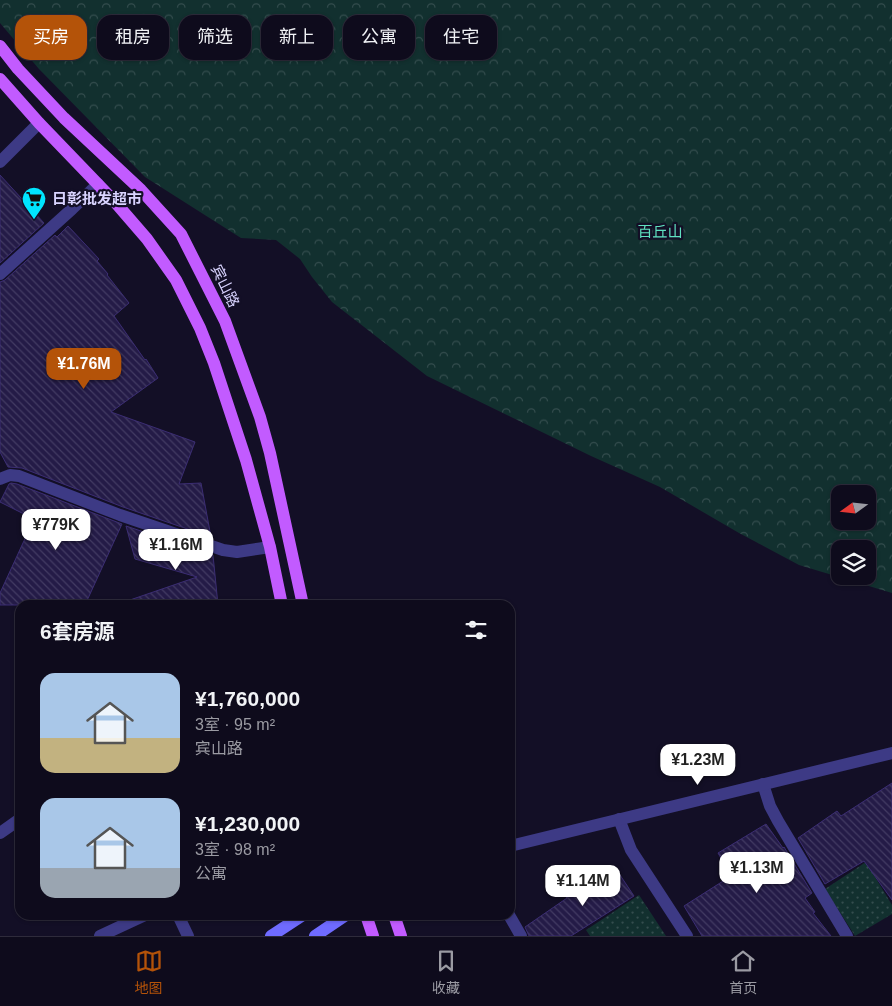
<!DOCTYPE html>
<html lang="zh">
<head>
<meta charset="utf-8">
<style>
  body { margin:0; font-family:Helvetica,"Noto Sans SC",sans-serif; background:#1c1929; color:#f1f3f6; height:100vh; display:flex; flex-direction:column; font-size:19px; white-space:nowrap }
  * { box-sizing:border-box; margin:0 }
  p { font-size:16px; color:#9b9ba3 }
  .icon { flex:none; width:28px; height:28px; fill:none; stroke:currentColor; stroke-width:2; stroke-linecap:round; stroke-linejoin:round }
  .map { position:relative; flex:1; overflow:hidden }
  .sheet { position:absolute; left:15px; top:600px; width:500px; height:320px; display:flex; flex-direction:column; background:#0e0b1c; border-radius:15px; box-shadow:0 1px 4px #0004,0 0 0 1px #2e2b3b }
  .sheet>* { flex:none }
  .top-card { position:absolute; left:15px; top:15px; width:500px; height:45px; display:flex; gap:10px }
  .needle { width:32px; rotate:255deg }
  .buttons { position:absolute; left:831px; top:485px; display:grid; gap:10px }
  .buttons a { display:grid; place-items:center; width:45px; height:45px; border-radius:10px; background:#0e0b1c; box-shadow:0 1px 4px #0004,0 0 0 1px #2e2b3b; font-size:25px }
  .price { position:absolute; translate:-50% -42px; padding:0 11px; border-radius:10px; background:#fff; color:#222; font-size:16px; line-height:32px; filter:drop-shadow(0 1px 2px #0008) }
  .price::after { content:''; position:absolute; left:50%; top:30px; width:15px; height:11px; margin-left:-8px; background:inherit; clip-path:polygon(0 0,100% 0,50% 100%) }
  .price.current { background:#b45309; color:#fff }
  ul { padding:0; list-style:none }
  li { display:flex; align-items:center; gap:15px; height:125px; padding:0 25px }
  li span { display:grid; place-items:center; flex:none; width:140px; height:100px; border-radius:15px; color:#555 }
  li>.icon { margin-inline-start:auto }
  span .icon { width:60px; height:60px; fill:#fffc; stroke-width:1 }
  li b { font-size:21px }
  h2 { display:flex; justify-content:space-between; align-items:center; height:60px; padding:0 25px; font-size:21px }
  .pill { padding:0 18px; border-radius:15px; background:#0e0b1c; box-shadow:0 1px 4px #0004,0 0 0 1px #2e2b3b; font-size:18px; line-height:45px }
  .pill.current { background:#b45309; color:#fff }
  .tab-bar { display:flex; justify-content:space-around; align-items:center; height:70px; border-top:1px solid #2e2b3b; background:#0e0b1c; font-size:14px; color:#9b9ba3 }
  .tab-bar a { display:grid; justify-items:center; gap:2px }
  .tab-bar .current { color:#b45309 }
  .map>svg:first-child { display:block }
  .forest { fill:url(#forest-crowns); fill-rule:evenodd }
  .garden { fill:url(#garden-dots) }
  .building { fill:url(#building-back-hatch); stroke:#3b2d73 }
  .lines { fill:none; stroke-linecap:round; stroke-linejoin:round }
  .lane { stroke:#3d3a85; stroke-width:12 }
  .street { stroke:#3d3a85; stroke-width:12 }
  .secondary { stroke:#6f6bff; stroke-width:12 }
  .primary { stroke:#c25bff; stroke-width:12 }
  .labels { text-anchor:middle; stroke-width:4.5; stroke-linejoin:round; paint-order:stroke }
  .poi-label { font-size:15px; font-weight:bold; fill:#d9d4ff; stroke:#130f26; text-anchor:start }
  .park-label { font-size:15px; fill:#5fe0c0; stroke:#130f26 }
  .street-label { font-size:15px; fill:#d9d4ff; stroke:#130f26 }
</style>
</head>
<body>
<div class="map">
<svg width="892" height="936" viewBox="0 0 892 936">
  <defs>
    <pattern id="forest-crowns" width="20" height="18" patternUnits="userSpaceOnUse" patternTransform="scale(1.25)"><rect width="20" height="18" fill="#12302f"/><path d="M2 6a3 3 0 1 1 6 0M12 15a3 3 0 1 1 6 0" fill="none" stroke="#344d4e"/></pattern>
    <pattern id="garden-dots" width="8" height="8" patternUnits="userSpaceOnUse" patternTransform="scale(1.25)"><rect width="8" height="8" fill="#12302f"/><path d="M2 2h.1M6 6h.1" fill="none" stroke="#344d4e" stroke-width="1.8" stroke-linecap="round"/></pattern>
    <pattern id="building-back-hatch" width="6" height="6" patternUnits="userSpaceOnUse" patternTransform="scale(1.25)"><rect width="6" height="6" fill="#241b47"/><path d="M-1 5l2 2M0 0l6 6M5-1l2 2" fill="none" stroke="#433b63"/></pattern>
  </defs>
  <rect width="100%" height="100%" fill="#130f26"/>
  <path class="forest" d="M 0,0 L 892,0 L 892,593 L 799,565 L 739,533 L 660,487 L 591,456 L 427,376 L 332,302 L 312,277 L 300,259 L 276,240 L 241,238 L 145,177 L 39,69 L 0,23 ZM 840,494 L 868,494 L 868,521 L 840,521 ZM 840,549 L 868,549 L 868,576 L 840,576 Z"/>
  <g class="garden">
    <polygon points="866,862 892,905 892,914 855,936 825,889"/>
    <polygon points="639,895 666,936 590,936 586,930"/>
  </g>
  <g class="building">
    <polygon points="0,175 44,223 0,263"/>
    <polygon points="68,226 99,259 97,261 108,274 107,275 129,303 114,316 145,360 146,359 158,378 111,412 195,442 179,484 201,483 211,537 123,507 22,468 8,467 0,452 0,282 5,280 55,235 57,237"/>
    <polygon points="11,483 17,484 122,524 85,605 0,605 0,593 34,519 0,502 9,484"/>
    <polygon points="126,526 213,555 218,605 128,605 127,601 197,577 135,559"/>
    <polygon points="892,783 892,900 864,861 825,884 798,838 837,811 841,816"/>
    <polygon points="766,824 783,848 784,847 812,893 805,898 815,912 813,913 831,936 702,936 684,906 731,876 718,853"/>
    <polygon points="614,866 634,896 571,936 529,936 525,927 567,898 566,897"/>
  </g>
  <g class="lines">
    <g class="lane">
      <polyline points="0,162 39,123"/>
      <polyline points="0,479 10,475 19,476 120,515 223,550 237,552 270,547"/>
      <polyline points="178,915 188,936"/>
      <polyline points="100,936 145,915"/>
    </g>
    <g class="street">
      <polyline points="0,274 72,209 98,184"/>
      <polyline points="763,784 770,806 778,821 847,936"/>
      <polyline points="619,819 631,850 687,936"/>
      <polyline points="0,833 20,819"/>
      <polyline points="510,846 892,753"/>
      <polyline points="509,915 521,936"/>
    </g>
    <g class="secondary">
      <polyline points="271,936 303,915"/>
      <polyline points="315,936 346,915"/>
    </g>
    <g class="primary">
      <polyline points="0,46 18,69 64,118 141,190 181,234 225,321 260,417 270,453 303,605"/>
      <polyline points="0,79 39,123 115,202 147,239 176,280 200,328 214,363 246,460 270,547 282,605"/>
      <polyline points="366,915 373,936"/>
      <polyline points="394,915 401,936"/>
    </g>
  </g>
  <defs>
    <symbol id="supermarket-pin" viewBox="-11 -11 22 30"><path d="M0 17L-7.5 6A9.5 9.5 0 1 1 7.5 6Z" fill="#00e5ff" stroke="#130f26"/><path d="M-6-5.5h2.5l.6 2H6L4.5 2H-2.5L-4.4-4H-6ZM-1.5 3.2a1.3 1.3 0 1 0 .1 0ZM3 3.2a1.3 1.3 0 1 0 .1 0Z" fill="#111"/></symbol>
  </defs>
  <g fill-rule="evenodd">
    <use href="#supermarket-pin" x="20" y="185" width="28" height="38"/>
  </g>
  <g class="labels">
    <g class="poi-label">
      <text x="52" y="204">日彰批发超市</text>
    </g>
    <g class="park-label">
      <text x="660" y="237">百丘山</text>
    </g>
    <g class="street-label">
      <text transform="translate(225 286) rotate(64)" y="5">宾山路</text>
    </g>
  </g>
</svg>
<div class="buttons">
<a><svg class="needle" viewBox="-14 -14 28 28"><path d="M0-13l5 13h-10z" fill="#e53935"/><path d="M0 13l5-13h-10z" fill="#9b9ba3"/></svg></a>
<a><svg class="icon" aria-label="layers" viewBox="0 0 24 24"><path d="M12 4l9 5-9 5-9-5zM3 14l9 5 9-5"/></svg></a>
</div>
<b class="price current" style="left:84px;top:390px">¥1.76M</b>
<b class="price" style="left:56px;top:551px">¥779K</b>
<b class="price" style="left:176px;top:571px">¥1.16M</b>
<b class="price" style="left:698px;top:786px">¥1.23M</b>
<b class="price" style="left:757px;top:894px">¥1.13M</b>
<b class="price" style="left:583px;top:907px">¥1.14M</b>
<div class="top-card">
<a class="pill current">买房</a>
<a class="pill">租房</a>
<a class="pill">筛选</a>
<a class="pill">新上</a>
<a class="pill">公寓</a>
<a class="pill">住宅</a>
</div>
<section class="sheet">
<h2>6套房源<svg class="icon" aria-label="filters" viewBox="0 0 24 24"><path d="M4 7h16M4 17h16"/><circle cx="9" cy="7" r="2"/><circle cx="15" cy="17" r="2"/></svg></h2>
<ul>
<li><span style="background:linear-gradient(#a9c7e8 65%,#c2b280 0)"><svg class="icon" aria-label="home" viewBox="0 0 24 24"><path d="M3 11l9-7 9 7M6 9v11h12V9"/></svg></span><div><b>¥1,760,000</b><p>3室 · 95 m²</p><p>宾山路</p></div></li>
<li><span style="background:linear-gradient(#a9c7e8 70%,#9aa5b1 0)"><svg class="icon" aria-label="home" viewBox="0 0 24 24"><path d="M3 11l9-7 9 7M6 9v11h12V9"/></svg></span><div><b>¥1,230,000</b><p>3室 · 98 m²</p><p>公寓</p></div></li>
</ul>
</section>
</div>
<nav class="tab-bar">
<a class="current"><svg class="icon" aria-label="map" viewBox="0 0 24 24"><path d="M3 6l6-2 6 2 6-2v14l-6 2-6-2-6 2zM9 4v14M15 6v14"/></svg>地图</a>
<a><svg class="icon" aria-label="saved" viewBox="0 0 24 24"><path d="M7 4h10v16l-5-4-5 4z"/></svg>收藏</a>
<a><svg class="icon" aria-label="home" viewBox="0 0 24 24"><path d="M3 11l9-7 9 7M6 9v11h12V9"/></svg>首页</a>
</nav>
</body>
</html>
